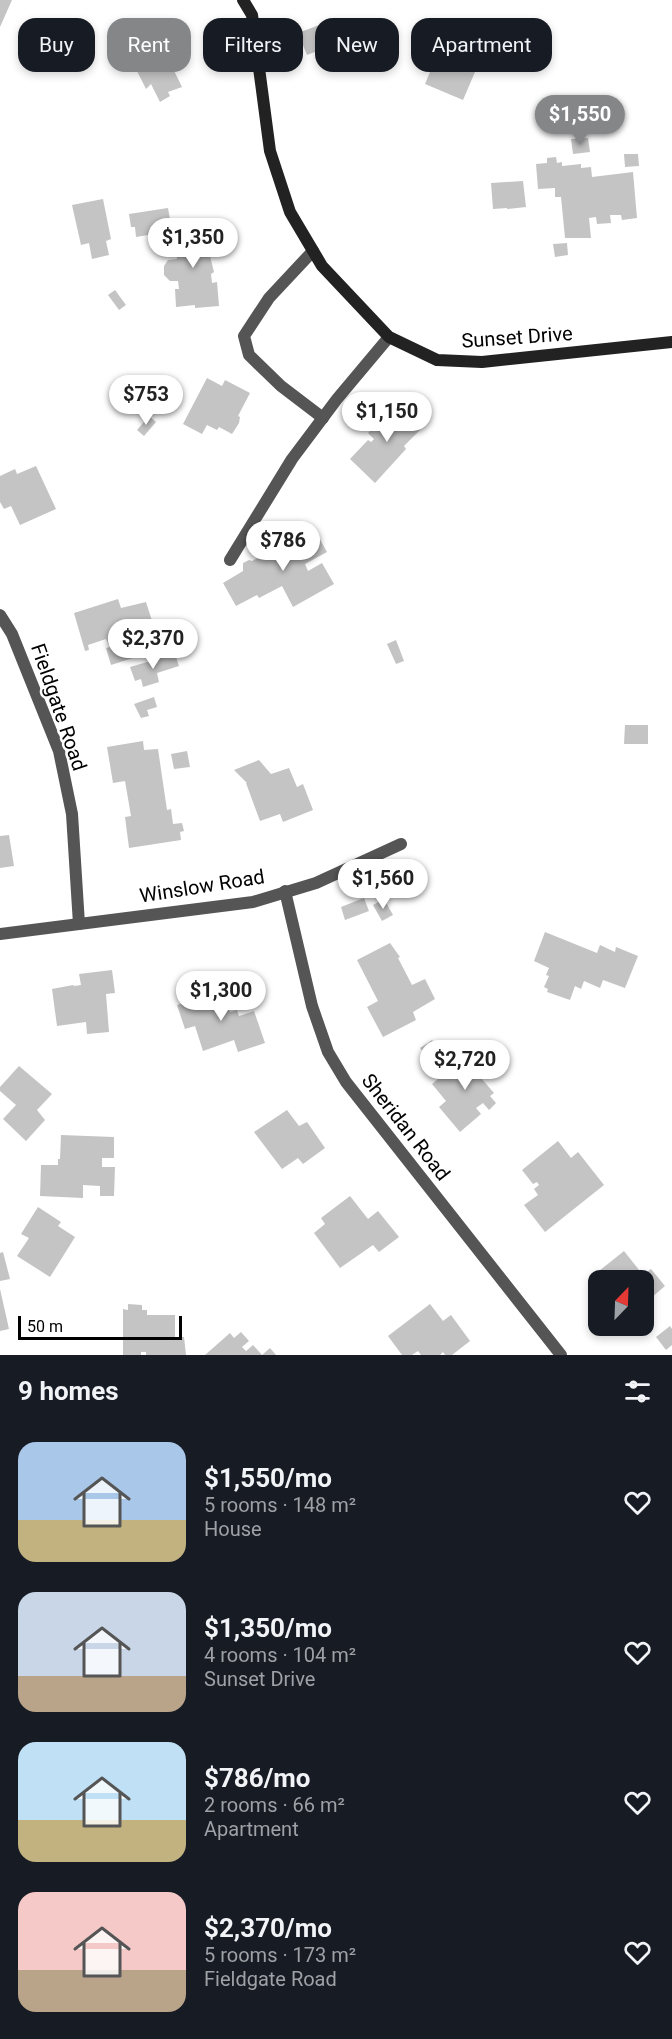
<!DOCTYPE html>
<html lang="en">
<head>
<meta charset="utf-8">
<style>
  body { margin:0; font-family:Roboto,sans-serif; background:#20242c; color:#f1f3f6; height:100vh; display:flex; flex-direction:column; font-size:22px; white-space:nowrap }
  * { box-sizing:border-box; margin:0 }
  p { font-size:20px; color:#9ea1a6 }
  .icon { flex:none; width:33px; height:33px; fill:none; stroke:currentColor; stroke-width:2; stroke-linecap:round; stroke-linejoin:round }
  .map { position:relative; height:1355px; overflow:hidden }
  .sheet { display:flex; flex-direction:column; background:#171b24; flex:1 }
  .sheet>* { flex:none }
  .banner { position:absolute; left:18px; top:18px; width:636px; height:54px; display:flex; gap:12px }
  .needle { width:39px; rotate:23deg }
  .tools { position:absolute; left:588px; top:1270px; display:grid; gap:12px }
  .tools a { display:grid; place-items:center; width:66px; height:66px; border-radius:12px; background:#171b24; box-shadow:0 3px 9px #0003; font-size:30px }
  .scale { position:absolute; left:18px; bottom:15px; width:164px; box-sizing:border-box; padding-left:6px; border:3px solid #000; border-top:0; font-size:16px; line-height:21px; white-space:nowrap; color:#000; -webkit-text-stroke:4px #fff; paint-order:stroke }
  .price { position:absolute; translate:-50% -51px; padding:0 14px; border-radius:21px; background:#fff; color:#222; font-size:20px; line-height:39px; filter:drop-shadow(0 2px 3px #0008) }
  .price::after { content:''; position:absolute; left:50%; top:36px; width:18px; height:14px; margin-left:-9px; background:inherit; clip-path:polygon(0 0,100% 0,50% 100%) }
  .price.current { background:#858687; color:#fff }
  ul { padding:0; list-style:none }
  li { display:flex; align-items:center; gap:18px; height:150px; padding:0 18px }
  li span { display:grid; place-items:center; flex:none; width:168px; height:120px; border-radius:18px; color:#555 }
  li>.icon { margin-inline-start:auto }
  span .icon { width:72px; height:72px; fill:#fffc; stroke-width:1 }
  li b { font-size:26px }
  h2 { display:flex; justify-content:space-between; align-items:center; height:72px; padding:0 18px; font-size:26px }
  .tag { padding:0 21px; border-radius:18px; background:#171b24; box-shadow:0 3px 9px #0003; font-size:21px; line-height:54px }
  .tag.current { background:#858687; color:#fff }
  .map>svg:first-child { display:block }
  .building { fill:#c4c4c4 }
  .lines { fill:none; stroke-linecap:round; stroke-linejoin:round }
  .lane { stroke:#555; stroke-width:12 }
  .street { stroke:#555; stroke-width:12 }
  .secondary { stroke:#222; stroke-width:12 }
  .labels { text-anchor:middle; stroke-width:5; stroke-linejoin:round; paint-order:stroke }
  .street-label { font-size:20px; fill:#000; stroke:#fff }
</style>
</head>
<body>
<div class="map">
<svg width="672" height="1355" viewBox="0 0 672 1355">
  <rect width="100%" height="100%" fill="#fff"/>
  <g class="building">
    <polygon points="0,0 12,0 0,27"/>
    <polygon points="335,19 344,42 363,35 371,58 364,61 363,58 351,62 349,58 334,64 328,47 307,55 298,33"/>
    <polygon points="447,26 451,36 438,41 434,31"/>
    <polygon points="150,34 155,46 157,48 161,44 182,87 168,92 170,96 160,102 151,84 146,89 134,65 140,62 137,50 131,43"/>
    <polygon points="437,55 475,72 463,100 425,84"/>
    <polygon points="588,138 590,152 573,154 571,139"/>
    <polygon points="624,154 638,154 639,166 625,167"/>
    <polygon points="556,157 557,163 562,162 562,166 581,164 581,168 591,167 592,177 633,172 637,218 622,220 621,215 610,215 611,223 597,224 596,217 589,218 591,238 565,238 561,197 555,197 555,188 538,189 536,164 547,163 547,158"/>
    <polygon points="523,181 526,207 507,209 507,208 493,209 491,183"/>
    <polygon points="103,199 111,239 106,241 109,255 92,259 89,243 81,245 72,205"/>
    <polygon points="168,208 172,231 136,237 135,227 131,227 129,214"/>
    <polygon points="210,227 212,255 210,256 214,272 211,274 212,283 217,282 219,306 195,308 195,305 176,307 175,289 179,289 178,281 170,281 164,275 164,266 168,260 177,259 174,232 183,231 182,229"/>
    <polygon points="567,243 568,255 555,257 553,244"/>
    <polygon points="115,290 126,305 119,310 108,295"/>
    <polygon points="207,378 222,386 225,380 250,393 238,416 240,417 239,423 232,434 219,427 217,430 207,425 202,434 183,424"/>
    <polygon points="406,405 426,424 404,446 406,449 375,483 350,459 368,440 371,442 374,439 368,433 370,431 368,429 376,420 378,423 380,421 386,426"/>
    <polygon points="149,416 156,422 144,436 137,430"/>
    <polygon points="36,466 56,509 20,525 11,506 4,509 0,502 0,476 15,469 17,474"/>
    <polygon points="313,527 327,552 305,564 308,571 322,563 334,584 293,607 282,586 259,598 257,595 236,606 223,583 243,571 243,563 249,560 252,561"/>
    <polygon points="118,599 121,608 146,602 161,649 111,665 106,648 110,647 106,639 88,645 89,650 85,651 74,613"/>
    <polygon points="396,640 404,661 396,664 387,644"/>
    <polygon points="175,654 179,666 157,673 159,682 143,687 141,679 135,681 130,667"/>
    <polygon points="154,697 157,707 147,710 149,716 141,718 134,704"/>
    <polygon points="625,725 648,725 648,744 624,744"/>
    <polygon points="143,741 144,750 158,749 167,810 171,809 173,824 182,823 184,831 180,832 181,840 129,848 125,817 131,816 125,781 113,783 107,747"/>
    <polygon points="187,751 190,767 174,769 171,754"/>
    <polygon points="259,760 271,774 289,768 297,787 303,784 313,810 283,822 280,814 260,821 246,783 247,783 234,770"/>
    <polygon points="9,835 14,866 0,868 0,836"/>
    <polygon points="364,898 369,911 345,920 341,907"/>
    <polygon points="384,899 393,915 382,921 373,905"/>
    <polygon points="545,932 597,953 600,945 615,952 616,947 638,956 625,988 603,980 600,988 584,981 581,989 575,986 570,1000 547,992 548,989 544,987 549,976 546,975 549,968 534,961"/>
    <polygon points="390,943 400,957 398,958 412,985 425,979 435,999 413,1012 416,1020 383,1037 367,1007 378,1001 357,960"/>
    <polygon points="112,970 115,993 106,994 109,1032 87,1034 86,1022 57,1026 52,989 73,985 74,986 81,985 79,974"/>
    <polygon points="226,989 233,1007 228,1008 230,1012 237,1010 239,1016 254,1011 265,1043 238,1052 234,1040 203,1051 195,1026 185,1029 177,1005"/>
    <polygon points="432,1040 442,1053 430,1061 420,1048"/>
    <polygon points="476,1051 492,1069 481,1078 494,1093 490,1096 496,1103 489,1110 483,1103 476,1108 481,1114 460,1132 439,1107 446,1101 432,1084 465,1056 467,1059"/>
    <polygon points="19,1066 52,1094 37,1110 45,1120 26,1141 3,1119 16,1105 0,1091 0,1087"/>
    <polygon points="287,1110 299,1126 307,1122 325,1148 303,1164 298,1158 282,1169 254,1132"/>
    <polygon points="61,1135 114,1137 114,1158 102,1158 102,1167 115,1167 114,1196 100,1196 100,1186 83,1185 83,1198 40,1196 41,1165 58,1165 58,1159 60,1159"/>
    <polygon points="558,1141 571,1158 578,1152 604,1185 545,1232 524,1205 538,1195 534,1189 539,1185 537,1182 533,1184 522,1170"/>
    <polygon points="350,1196 368,1219 378,1211 399,1237 379,1252 373,1245 340,1268 314,1233 325,1224 321,1218"/>
    <polygon points="38,1207 61,1222 58,1226 75,1237 50,1277 17,1256 29,1238 21,1234"/>
    <polygon points="624,1251 643,1275 651,1269 665,1286 644,1304 644,1281 599,1281 594,1275"/>
    <polygon points="3,1252 10,1279 0,1281 0,1253"/>
    <polygon points="0,1289 9,1329 0,1331"/>
    <polygon points="128,1304 142,1305 142,1310 147,1310 147,1315 175,1315 175,1337 184,1337 186,1355 146,1355 146,1352 141,1352 141,1355 123,1355 123,1309 128,1310"/>
    <polygon points="430,1304 443,1321 451,1315 470,1341 452,1355 445,1355 443,1352 440,1355 421,1355 418,1351 412,1355 402,1355 388,1336"/>
    <polygon points="670,1326 672,1329 672,1345 666,1350 656,1337"/>
    <polygon points="241,1332 249,1341 242,1347 246,1351 253,1345 262,1355 270,1348 276,1355 205,1355 230,1333 234,1338"/>
  </g>
  <g class="lines">
    <g class="lane">
      <polyline points="313,251 269,298 244,336 249,355 281,386 323,418"/>
      <polyline points="230,560 292,459 337,399 389,337"/>
    </g>
    <g class="street">
      <polyline points="0,615 12,634 59,751 72,814 79,924"/>
      <polyline points="285,891 312,1006 328,1052 346,1082 561,1355"/>
      <polyline points="0,934 253,902 316,883 401,844"/>
    </g>
    <polyline class="secondary" points="243,0 252,15 270,151 290,212 322,266 389,337 437,360 482,362 672,342"/>
  </g>
  <g class="labels">
    <g class="street-label">
      <text transform="translate(517 337) rotate(-4)" y="7">Sunset Drive</text>
      <text transform="translate(59 707) rotate(71)" y="7">Fieldgate Road</text>
      <text transform="translate(202 886) rotate(-9)" y="7">Winslow Road</text>
      <text transform="translate(406 1127) rotate(52)" y="7">Sheridan Road</text>
    </g>
  </g>
</svg>
<div class="tools">
<a><svg class="needle" viewBox="-14 -14 28 28"><path d="M0-13l5 13h-10z" fill="#e53935"/><path d="M0 13l5-13h-10z" fill="#9ea1a6"/></svg></a>
</div>
<div class="scale">50 m</div>
<b class="price current" style="left:580px;top:146px">$1,550</b>
<b class="price" style="left:193px;top:269px">$1,350</b>
<b class="price" style="left:146px;top:426px">$753</b>
<b class="price" style="left:387px;top:443px">$1,150</b>
<b class="price" style="left:283px;top:572px">$786</b>
<b class="price" style="left:153px;top:670px">$2,370</b>
<b class="price" style="left:383px;top:910px">$1,560</b>
<b class="price" style="left:221px;top:1022px">$1,300</b>
<b class="price" style="left:465px;top:1091px">$2,720</b>
<div class="banner">
<a class="tag">Buy</a>
<a class="tag current">Rent</a>
<a class="tag">Filters</a>
<a class="tag">New</a>
<a class="tag">Apartment</a>
</div>
</div>
<section class="sheet">
<h2>9 homes<svg class="icon" aria-label="filters" viewBox="0 0 24 24"><path d="M4 7h16M4 17h16"/><circle cx="9" cy="7" r="2"/><circle cx="15" cy="17" r="2"/></svg></h2>
<ul>
<li><span style="background:linear-gradient(#a9c7e8 65%,#c2b280 0)"><svg class="icon" aria-label="home" viewBox="0 0 24 24"><path d="M3 11l9-7 9 7M6 9v11h12V9"/></svg></span><div><b>$1,550/mo</b><p>5 rooms · 148 m²</p><p>House</p></div><svg class="icon" aria-label="heart" viewBox="0 0 24 24"><path d="M12 20l-8-8c-3-5 5-10 8-4 3-6 11-1 8 4z"/></svg></li>
<li><span style="background:linear-gradient(#c9d6e8 70%,#b9a48a 0)"><svg class="icon" aria-label="home" viewBox="0 0 24 24"><path d="M3 11l9-7 9 7M6 9v11h12V9"/></svg></span><div><b>$1,350/mo</b><p>4 rooms · 104 m²</p><p>Sunset Drive</p></div><svg class="icon" aria-label="heart" viewBox="0 0 24 24"><path d="M12 20l-8-8c-3-5 5-10 8-4 3-6 11-1 8 4z"/></svg></li>
<li><span style="background:linear-gradient(#bfe0f5 65%,#c2b280 0)"><svg class="icon" aria-label="home" viewBox="0 0 24 24"><path d="M3 11l9-7 9 7M6 9v11h12V9"/></svg></span><div><b>$786/mo</b><p>2 rooms · 66 m²</p><p>Apartment</p></div><svg class="icon" aria-label="heart" viewBox="0 0 24 24"><path d="M12 20l-8-8c-3-5 5-10 8-4 3-6 11-1 8 4z"/></svg></li>
<li><span style="background:linear-gradient(#f6c9c9 65%,#b9a48a 0)"><svg class="icon" aria-label="home" viewBox="0 0 24 24"><path d="M3 11l9-7 9 7M6 9v11h12V9"/></svg></span><div><b>$2,370/mo</b><p>5 rooms · 173 m²</p><p>Fieldgate Road</p></div><svg class="icon" aria-label="heart" viewBox="0 0 24 24"><path d="M12 20l-8-8c-3-5 5-10 8-4 3-6 11-1 8 4z"/></svg></li>
</ul>
</section>
</body>
</html>
